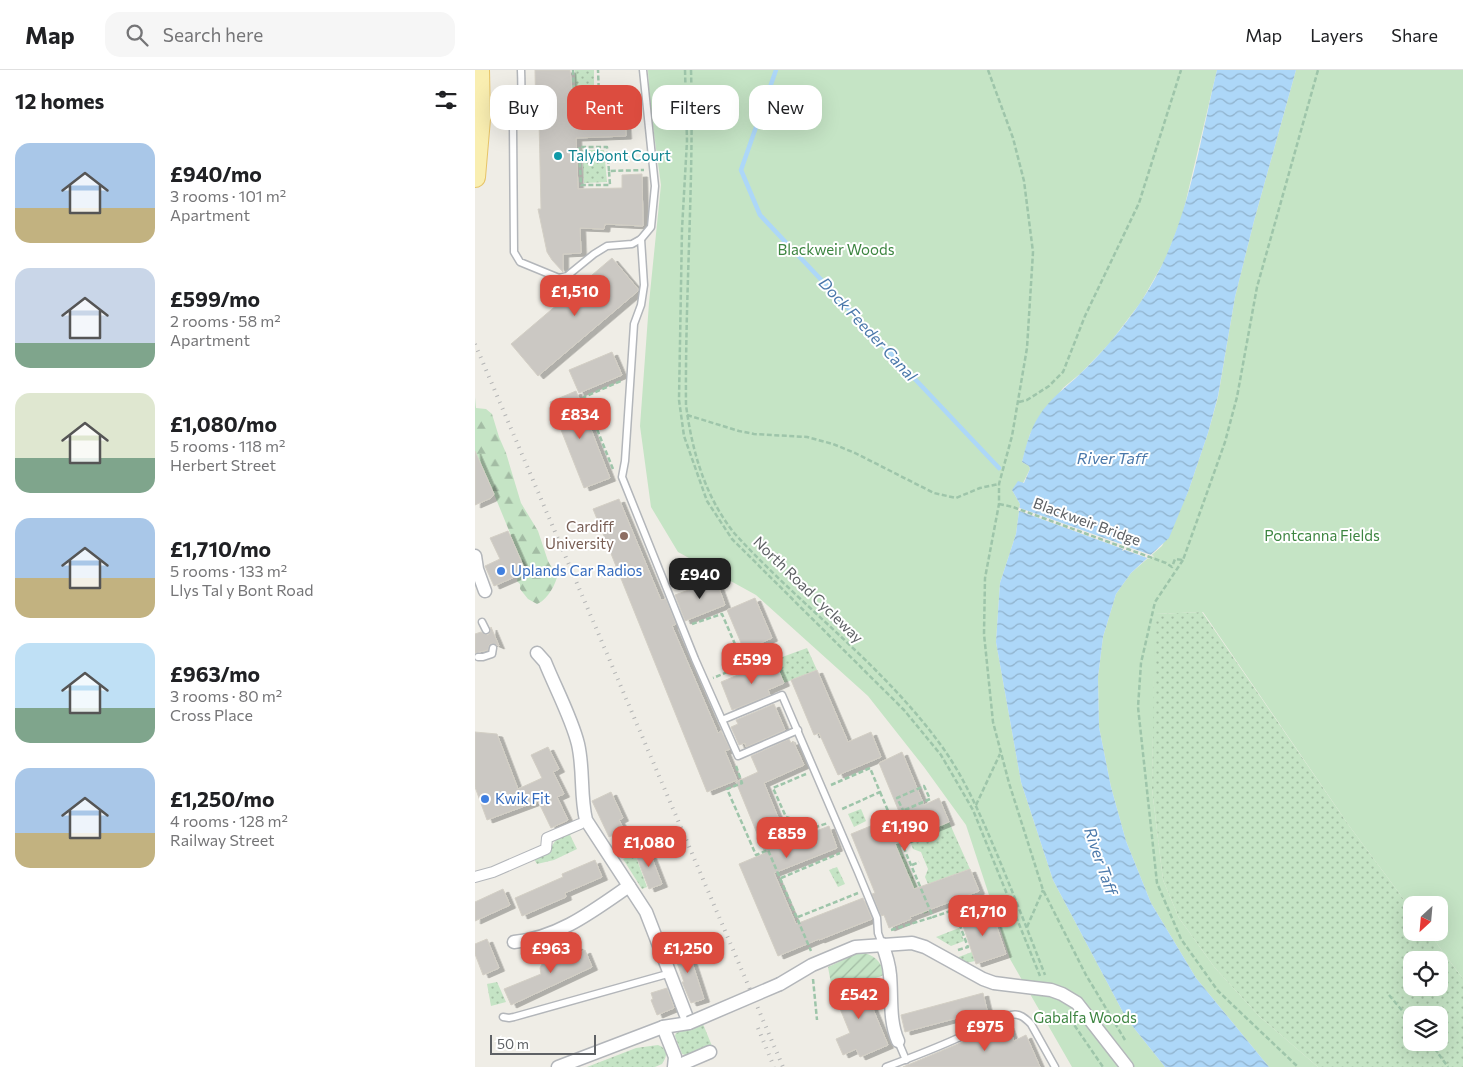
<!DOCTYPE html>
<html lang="en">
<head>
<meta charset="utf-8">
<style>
  body { margin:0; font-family:Commissioner,sans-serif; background:#f6f6f6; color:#202124; height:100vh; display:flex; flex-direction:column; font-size:19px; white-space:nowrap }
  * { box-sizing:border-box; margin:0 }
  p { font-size:16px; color:#757577 }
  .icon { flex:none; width:28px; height:28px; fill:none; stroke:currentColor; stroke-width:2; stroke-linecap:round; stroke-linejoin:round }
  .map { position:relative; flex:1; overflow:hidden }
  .panel { display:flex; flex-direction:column; background:#fff; width:475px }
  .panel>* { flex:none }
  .guide { position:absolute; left:15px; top:15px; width:475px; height:45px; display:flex; gap:10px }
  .needle { width:32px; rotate:206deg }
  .controls { position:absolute; left:928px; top:826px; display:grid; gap:10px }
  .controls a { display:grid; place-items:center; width:45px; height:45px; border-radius:10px; background:#fff; box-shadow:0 5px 20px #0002; font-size:25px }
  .scale { position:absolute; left:15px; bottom:12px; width:106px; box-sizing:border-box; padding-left:5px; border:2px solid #5e6165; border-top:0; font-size:14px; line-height:18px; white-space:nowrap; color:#5e6165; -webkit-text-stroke:4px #fff; paint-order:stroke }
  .price { position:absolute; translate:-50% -42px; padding:0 11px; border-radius:10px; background:#dc4c3f; color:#fff; font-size:16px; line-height:32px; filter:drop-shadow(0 1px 2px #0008) }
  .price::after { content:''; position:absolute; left:50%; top:30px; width:15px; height:11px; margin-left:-8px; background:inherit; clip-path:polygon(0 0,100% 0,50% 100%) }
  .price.on { background:#222; color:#fff }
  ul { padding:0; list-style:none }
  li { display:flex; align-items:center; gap:15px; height:125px; padding:0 15px }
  li span { display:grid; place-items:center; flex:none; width:140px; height:100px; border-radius:15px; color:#555 }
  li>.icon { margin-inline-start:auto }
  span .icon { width:60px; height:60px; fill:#fffc; stroke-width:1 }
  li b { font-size:21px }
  h2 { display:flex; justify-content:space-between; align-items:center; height:60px; padding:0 15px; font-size:21px }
  .chip { padding:0 18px; border-radius:15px; background:#fff; box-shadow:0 5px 20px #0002; font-size:18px; line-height:45px }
  .chip.on { background:#dc4c3f; color:#fff }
  header { display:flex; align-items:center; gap:30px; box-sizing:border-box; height:70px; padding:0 25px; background:#fff; border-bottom:1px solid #e0e0e0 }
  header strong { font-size:24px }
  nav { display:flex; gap:28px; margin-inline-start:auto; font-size:18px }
  .search { width:350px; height:45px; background:#f6f6f6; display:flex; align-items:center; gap:12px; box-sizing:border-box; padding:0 18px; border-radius:15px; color:#757577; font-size:19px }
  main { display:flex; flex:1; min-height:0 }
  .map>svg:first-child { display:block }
  .grass { fill:url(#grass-dots); fill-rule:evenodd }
  .forest { fill:url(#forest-firs) }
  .park { fill:#c5e4c5 }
  .garden { fill:url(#garden-furrows) }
  .water { fill:url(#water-waves) }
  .pier { fill:#efede6 }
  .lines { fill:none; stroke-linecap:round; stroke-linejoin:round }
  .stream { stroke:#add7f8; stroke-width:4.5 }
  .building { fill:#cbc8c3; stroke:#d3cfc5; filter:url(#shadow) }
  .service-casing { stroke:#b3b6ba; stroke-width:9 }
  .pedestrian-casing { stroke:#b3b6ba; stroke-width:12 }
  .minor-casing { stroke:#b3b6ba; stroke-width:15 }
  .primary-casing { stroke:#e7c468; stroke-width:22 }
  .path { stroke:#9ec5aa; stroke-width:2.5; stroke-dasharray:5 2.5; stroke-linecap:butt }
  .service { stroke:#fff; stroke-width:6 }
  .pedestrian { stroke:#fff; stroke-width:10 }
  .minor { stroke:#fff; stroke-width:12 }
  .primary { stroke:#f9eeb1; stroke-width:20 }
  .rail { stroke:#b4b5b5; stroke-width:4; stroke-dasharray:1 6; stroke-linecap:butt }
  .minor-bridge-casing { stroke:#b3b6ba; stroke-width:15; stroke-linecap:butt }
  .minor-bridge { stroke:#fff; stroke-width:12 }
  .culture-dot { fill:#0f9aa8; stroke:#fff; stroke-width:2 }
  .education-dot { fill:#8d6e63; stroke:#fff; stroke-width:2 }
  .shop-dot { fill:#3f7fe0; stroke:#fff; stroke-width:2 }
  .labels { text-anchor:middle; stroke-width:4; stroke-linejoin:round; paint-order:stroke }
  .culture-label { font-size:15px; fill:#0d838f; stroke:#fff; text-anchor:start }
  .park-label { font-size:15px; fill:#3d8541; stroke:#fff }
  .street-label { font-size:15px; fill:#5e6165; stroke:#fff }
  .education-label { font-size:15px; fill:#785e54; stroke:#fff; text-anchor:end }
  .shop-label { font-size:15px; fill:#366cbe; stroke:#fff; text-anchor:start }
  .water-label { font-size:16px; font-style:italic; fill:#4a78aa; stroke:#fff }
</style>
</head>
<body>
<header>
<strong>Map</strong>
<div class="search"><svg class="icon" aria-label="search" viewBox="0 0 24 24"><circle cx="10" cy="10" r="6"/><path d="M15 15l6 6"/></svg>Search here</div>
<nav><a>Map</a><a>Layers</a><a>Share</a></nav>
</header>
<main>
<section class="panel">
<h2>12 homes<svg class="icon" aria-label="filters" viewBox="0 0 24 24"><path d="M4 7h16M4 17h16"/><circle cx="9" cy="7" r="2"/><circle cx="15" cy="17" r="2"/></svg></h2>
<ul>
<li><span style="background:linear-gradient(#a9c7e8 65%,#c2b280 0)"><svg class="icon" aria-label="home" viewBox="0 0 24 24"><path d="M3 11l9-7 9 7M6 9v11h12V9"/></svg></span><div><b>£940/mo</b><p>3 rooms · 101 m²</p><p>Apartment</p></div></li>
<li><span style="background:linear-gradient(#c9d6e8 75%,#7fa58c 0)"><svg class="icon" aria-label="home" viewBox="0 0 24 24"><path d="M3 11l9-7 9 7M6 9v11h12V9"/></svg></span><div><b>£599/mo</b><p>2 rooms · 58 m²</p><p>Apartment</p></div></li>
<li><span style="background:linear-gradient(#dfe7d0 65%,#7fa58c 0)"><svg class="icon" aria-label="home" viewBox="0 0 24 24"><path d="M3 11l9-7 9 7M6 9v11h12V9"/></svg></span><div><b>£1,080/mo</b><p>5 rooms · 118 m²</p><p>Herbert Street</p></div></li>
<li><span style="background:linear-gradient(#a9c7e8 60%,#c2b280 0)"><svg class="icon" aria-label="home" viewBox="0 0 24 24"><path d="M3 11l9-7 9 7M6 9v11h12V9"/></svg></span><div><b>£1,710/mo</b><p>5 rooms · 133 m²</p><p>Llys Tal y Bont Road</p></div></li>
<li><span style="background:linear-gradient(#bfe0f5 65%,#7fa58c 0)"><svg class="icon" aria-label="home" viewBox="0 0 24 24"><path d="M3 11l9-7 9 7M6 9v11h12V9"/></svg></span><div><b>£963/mo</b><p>3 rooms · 80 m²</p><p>Cross Place</p></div></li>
<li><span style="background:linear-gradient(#a9c7e8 65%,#c2b280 0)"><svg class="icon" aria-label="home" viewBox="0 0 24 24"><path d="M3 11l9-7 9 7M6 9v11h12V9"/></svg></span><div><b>£1,250/mo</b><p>4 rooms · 128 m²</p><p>Railway Street</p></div></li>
</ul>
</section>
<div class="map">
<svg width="988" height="997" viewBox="0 0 988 997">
  <defs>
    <pattern id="grass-dots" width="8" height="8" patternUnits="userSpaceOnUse" patternTransform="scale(1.25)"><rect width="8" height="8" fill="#c5e4c5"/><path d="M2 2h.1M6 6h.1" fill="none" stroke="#a3bca4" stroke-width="1.8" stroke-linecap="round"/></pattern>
    <pattern id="forest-firs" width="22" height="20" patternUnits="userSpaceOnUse" patternTransform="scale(1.25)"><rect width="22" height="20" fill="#c5e4c5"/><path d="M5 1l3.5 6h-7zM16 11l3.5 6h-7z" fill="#a3bca4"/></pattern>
    <pattern id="garden-furrows" width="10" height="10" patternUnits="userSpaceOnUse" patternTransform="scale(1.25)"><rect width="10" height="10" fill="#c5e4c5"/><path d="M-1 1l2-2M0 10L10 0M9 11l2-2" fill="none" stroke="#a3bca4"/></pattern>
    <pattern id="water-waves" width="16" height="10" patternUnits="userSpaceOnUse" patternTransform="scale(1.25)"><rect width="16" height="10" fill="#add7f8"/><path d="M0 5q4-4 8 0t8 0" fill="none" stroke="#90b2cc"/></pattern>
    <filter id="shadow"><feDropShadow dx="5.5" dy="3" stdDeviation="0" flood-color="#0004"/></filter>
  </defs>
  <rect width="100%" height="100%" fill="#efede6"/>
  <g class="grass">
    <polygon points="100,0 119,0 119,24 100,25"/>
    <polygon points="107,80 129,80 132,112 109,113"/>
    <path d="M 727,542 L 875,757 L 936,839 L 936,862 L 954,863 L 988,909 L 988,997 L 843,997 L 785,947 L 740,898 L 704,848 L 688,810 L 677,719 L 679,544 ZM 936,890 L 964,890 L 964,918 L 936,918 ZM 936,945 L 964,945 L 964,972 L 936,972 Z"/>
    <polygon points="295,574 300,584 280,594 275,583"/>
    <polygon points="332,578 342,600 309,613 299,590"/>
    <polygon points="386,739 391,751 379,757 373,744"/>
    <polygon points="308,749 336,758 316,766"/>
    <polygon points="413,749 453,842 449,844 410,750"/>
    <polygon points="474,752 495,799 453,814 450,807 453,799 446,782 438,779 434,768"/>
    <polygon points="105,757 106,759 95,765 102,779 79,790 62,794 59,789 74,780 83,767"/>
    <polygon points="154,770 156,775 154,776 157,782 146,786 138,774"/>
    <polygon points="160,784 172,817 167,819 148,789"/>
    <polygon points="362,797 370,814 363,817 354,800"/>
    <polygon points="484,858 489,871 476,876 461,867"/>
    <polygon points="497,882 500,891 491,893 481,888"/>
    <polygon points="22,912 31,932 16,936 12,914"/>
    <polygon points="228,954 237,976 213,986 207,984 200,966 201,963"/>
    <path d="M 183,975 C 193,979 193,985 187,994 L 180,997 L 112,997 L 161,978 Z"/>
  </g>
  <path class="forest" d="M 0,327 L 1,338 L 11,339 L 17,344 L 24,367 L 31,383 L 46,433 L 63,461 L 73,491 L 82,507 C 80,516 71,531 62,534 L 53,529 L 45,519 L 45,514 L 42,511 L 43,506 L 51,502 L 19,424 L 6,394 L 0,387 Z"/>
  <g class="park">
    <polygon points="173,0 742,0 707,147 690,190 666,232 634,274 606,303 588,318 555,364 547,392 554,396 555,399 548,413 537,420 545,434 541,464 525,513 521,572 546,712 578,810 651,948 690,997 597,997 535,889 491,755 449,697 393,626 281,525 203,482 176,437 165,356 174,233 186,115 175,34"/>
    <polygon points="821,0 988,0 988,909 954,863 964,862 964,835 936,835 936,839 875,757 728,542 680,544 677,719 688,810 704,848 740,898 785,947 843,997 794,997 721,908 676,833 651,771 636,717 624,657 623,607 628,567 641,524 656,503 687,476 713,422 733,363 743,327 760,227 779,151"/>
  </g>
  <path class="garden" d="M 385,882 C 398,884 407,891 409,905 L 387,913 L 384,908 L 357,919 L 353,897 Z"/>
  <path class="water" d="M 742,0 L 821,0 L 779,151 L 760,227 L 743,326 L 733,363 L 713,422 L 694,468 L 656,503 L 641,524 L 628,567 L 623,607 L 624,657 L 636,717 L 651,771 L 676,833 L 721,908 L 794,997 L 690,997 L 651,948 L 578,810 L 546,712 L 521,572 L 525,513 L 541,464 L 545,434 L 537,420 L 543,411 L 549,413 L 555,399 L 554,396 L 547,392 C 551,376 555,360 564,346 C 575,328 592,317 606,303 C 628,282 648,258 665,233 C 712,165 723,79 742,0 Z"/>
  <polygon class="pier" points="542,437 649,475 652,474 651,476 679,486 675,489 650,480 647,481 648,479 542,440"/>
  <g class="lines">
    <polyline class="stream" points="301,0 266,100 285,145 524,398"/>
  </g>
  <g class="building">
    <polygon points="60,0 95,0 98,30 120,30 120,34 149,32 151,66 101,68 103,119 147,118 147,105 167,104 168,156 130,154 129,159 105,158 106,183 88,184 88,202 77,190 72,182 63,139 66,139 64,51 61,51"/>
    <polygon points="137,188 163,219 163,221 63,306 36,274"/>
    <polygon points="137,282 147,305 104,323 94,300"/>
    <polygon points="101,321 135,408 109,418 75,332"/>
    <polygon points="0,381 19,424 16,428 0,435"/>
    <polygon points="144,429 186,530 191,529 201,554 197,556 243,663 246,661 255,679 250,681 262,710 232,722 118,439"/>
    <polygon points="33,461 51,502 19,516 10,496 25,489 15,468"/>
    <polygon points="241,510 250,535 210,551 200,525"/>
    <polygon points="280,528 297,568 269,580 252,540"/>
    <polygon points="16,557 24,576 17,573 14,575 13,580 0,583 0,564 6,562 9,564 13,565 15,562"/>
    <polygon points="299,590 309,613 293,620 295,625 257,640 246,612"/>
    <polygon points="342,600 373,672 396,662 406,687 363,705 344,663 339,665 316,610"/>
    <polygon points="299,634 310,660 271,677 270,673 264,675 256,657 263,654 261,650"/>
    <polygon points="0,662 22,664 43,719 67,708 56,685 73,677 84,699 78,702 89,724 82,727 93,750 76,758 63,731 12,750 0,717"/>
    <polygon points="314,669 316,673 318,671 329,695 289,713 313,772 354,756 362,778 299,803 321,854 388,828 397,849 344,870 344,869 303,886 264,794 290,783 261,712 283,702 276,686"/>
    <polygon points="427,682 449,735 464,728 474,752 420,774 439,819 495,799 504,821 435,847 436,849 414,858 409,845 406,846 397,824 400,823 376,764 425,744 404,693"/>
    <polygon points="136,722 148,748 144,750 149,760 134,767 117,731"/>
    <polygon points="173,778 187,814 174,819 160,783"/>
    <polygon points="120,790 127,807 90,823 91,827 47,846 40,828 88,807 87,804"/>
    <polygon points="28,819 35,835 0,851 0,832"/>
    <polygon points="516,840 531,884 501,894 486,850"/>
    <polygon points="12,869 24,898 8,905 0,884 0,874"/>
    <polygon points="211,874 229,929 216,933 207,912 209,912 197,879"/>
    <polygon points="102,876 104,883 110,880 117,897 36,935 29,919 66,904 65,898 70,888"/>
    <polygon points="385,908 413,975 385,987 381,979 368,985 361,969 375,963 357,919"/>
    <polygon points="192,918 199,938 182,945 176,930 178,929 176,923"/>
    <polygon points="508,923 512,940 430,962 426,945"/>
    <polygon points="528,955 533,955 539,971 551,965 565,997 428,997"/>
  </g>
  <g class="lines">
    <defs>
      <g id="service">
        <path d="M 46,0 C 47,24 47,33 38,55 L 39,182 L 45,192 L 84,208 L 92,206 L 119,184 L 132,176 L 157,174 L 166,169 L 176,157 L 180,116 L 168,0"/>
        <polyline points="166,169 169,215 166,235 159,254 150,391 147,407 220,589 263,686 323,660"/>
        <polyline points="7,552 11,560"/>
        <polyline points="3,587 8,587 17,584 18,578"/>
        <polyline points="247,650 307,625 383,802 402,848 403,863 407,874"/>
        <polyline points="28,947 34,948 39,947 196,903"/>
        <polyline points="423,971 431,990"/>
        <path d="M 411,997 C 435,988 459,979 483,968 C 499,960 518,947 536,945 C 545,943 550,948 556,954 L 580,997"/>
      </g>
      <polyline id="pedestrian" points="0,807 18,802 71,779 72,768 105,754"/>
      <g id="minor">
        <polyline points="0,486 2,499 10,521"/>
        <path d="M 62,583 L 70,592 C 80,617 97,649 103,674 C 109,700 105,725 111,750 L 171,842 L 214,953 L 188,957 L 83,997"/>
        <path d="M 39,872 C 83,868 118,841 154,816"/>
        <path d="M 407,874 C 411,884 414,894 415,905 C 417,927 414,951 423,971"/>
        <polyline points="305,914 337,895 380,877 437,873 450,877 508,909 519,913 576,920 587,924 602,933 652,997"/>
        <polyline points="188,957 200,987 199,997"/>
        <polyline points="200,997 235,982"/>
      </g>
      <polyline id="primary" points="0,107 5,49 4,0"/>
    </defs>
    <use href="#service" class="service-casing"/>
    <use href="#pedestrian" class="pedestrian-casing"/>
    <use href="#minor" class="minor-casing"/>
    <use href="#primary" class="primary-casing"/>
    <g class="path">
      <polyline points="98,0 99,27 124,26 123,0"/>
      <polyline points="210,0 212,71 207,159 204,330 209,366 232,431 257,469 429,640 466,685 498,740 565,906"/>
      <path d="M 216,0 C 219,112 210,223 211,335 C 217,381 230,427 260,464 C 327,537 410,597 468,678 C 492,712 508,751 524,789 C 540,828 555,866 570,905"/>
      <polyline points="513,0 538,68 549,111 558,182 552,278 537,366 524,414 524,434 510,508 509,564 518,652 534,713 568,820 611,905 650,970"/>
      <polyline points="134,101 132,77 104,77 106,115 135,115 134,101 169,100"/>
      <polyline points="544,332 552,330 574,316 588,302 610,246 664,133 706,0"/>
      <polyline points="212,345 264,361 279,364 332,367 358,374 380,383 459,423 481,428 505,418 524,414"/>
      <polyline points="138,399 109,327 146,311"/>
      <polyline points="524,434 538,437 691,493 697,497 700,489 708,490 750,372 762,327 782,217 843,0"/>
      <polyline points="708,490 680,532 666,593 663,637 682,813 706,869 743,921 823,997"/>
      <polyline points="217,554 247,544 269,595 238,608"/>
      <polyline points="261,696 267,713 252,719 281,785 293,780 336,881"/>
      <polyline points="331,704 298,718 311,747 341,757 353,753"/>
      <polyline points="356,715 395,698 405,722 365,740"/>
      <polyline points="405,722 458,847 499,833"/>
      <polyline points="501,735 525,684"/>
      <polyline points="416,746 455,729 449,716 422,728 428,740"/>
      <polyline points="437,795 444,792"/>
      <polyline points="306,808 365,783"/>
      <polyline points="479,840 493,877 483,880"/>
      <polyline points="323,847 383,823"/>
      <polyline points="552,857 568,820"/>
      <polyline points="416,860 458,847"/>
      <polyline points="338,909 342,950"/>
      <polyline points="914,925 936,951"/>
      <polyline points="591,943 628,997"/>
      <polyline points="955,972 973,997"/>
    </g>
    <use href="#service" class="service"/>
    <use href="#pedestrian" class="pedestrian"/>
    <use href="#minor" class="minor"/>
    <use href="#primary" class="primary"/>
    <g class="rail">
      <polyline points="0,274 308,997"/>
      <polyline points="283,958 299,997"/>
    </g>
    <defs>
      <polyline id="minor-bridge" points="214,953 305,914"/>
    </defs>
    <use href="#minor-bridge" class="minor-bridge-casing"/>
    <use href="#minor-bridge" class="minor-bridge"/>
  </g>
  <circle class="culture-dot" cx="83" cy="86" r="5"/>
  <circle class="education-dot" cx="149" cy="466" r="5"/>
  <g class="shop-dot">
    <circle cx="26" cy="501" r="5"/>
    <circle cx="10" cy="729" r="5"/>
  </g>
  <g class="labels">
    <g class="culture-label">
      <text x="93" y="91">Talybont Court</text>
    </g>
    <g class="park-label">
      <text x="361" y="185">Blackweir Woods</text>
      <text x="847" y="471">Pontcanna Fields</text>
      <text x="610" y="953">Gabalfa Woods</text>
    </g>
    <g class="street-label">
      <text transform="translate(612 452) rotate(20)" y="5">Blackweir Bridge</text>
      <text transform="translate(333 520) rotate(44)" y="5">North Road Cycleway</text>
    </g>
    <g class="education-label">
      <text x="139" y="462">Cardiff<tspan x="139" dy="17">University</tspan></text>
    </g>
    <g class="shop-label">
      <text x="36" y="506">Uplands Car Radios</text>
      <text x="20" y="734">Kwik Fit</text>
    </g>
    <g class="water-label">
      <text transform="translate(393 259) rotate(47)" y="6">Dock Feeder Canal</text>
      <text x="637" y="394">River Taff</text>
      <text transform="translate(626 791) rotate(71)" y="6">River Taff</text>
    </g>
  </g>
</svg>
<div class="controls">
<a><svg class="needle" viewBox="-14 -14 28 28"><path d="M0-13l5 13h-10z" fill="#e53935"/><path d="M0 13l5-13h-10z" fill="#757577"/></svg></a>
<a><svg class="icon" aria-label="locate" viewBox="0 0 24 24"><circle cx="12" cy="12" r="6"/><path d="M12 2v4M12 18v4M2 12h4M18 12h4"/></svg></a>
<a><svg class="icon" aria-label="layers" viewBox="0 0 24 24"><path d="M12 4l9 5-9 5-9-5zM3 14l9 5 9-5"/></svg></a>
</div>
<div class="scale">50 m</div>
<b class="price" style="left:100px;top:247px">£1,510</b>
<b class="price" style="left:105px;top:370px">£834</b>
<b class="price on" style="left:225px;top:530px">£940</b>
<b class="price" style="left:277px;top:615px">£599</b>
<b class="price" style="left:430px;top:782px">£1,190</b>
<b class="price" style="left:312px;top:789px">£859</b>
<b class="price" style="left:174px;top:798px">£1,080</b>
<b class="price" style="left:508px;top:867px">£1,710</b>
<b class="price" style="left:76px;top:904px">£963</b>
<b class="price" style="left:213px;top:904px">£1,250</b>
<b class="price" style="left:384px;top:950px">£542</b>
<b class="price" style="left:510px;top:982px">£975</b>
<div class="guide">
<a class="chip">Buy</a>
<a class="chip on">Rent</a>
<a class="chip">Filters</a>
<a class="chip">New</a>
</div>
</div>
</main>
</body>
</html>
